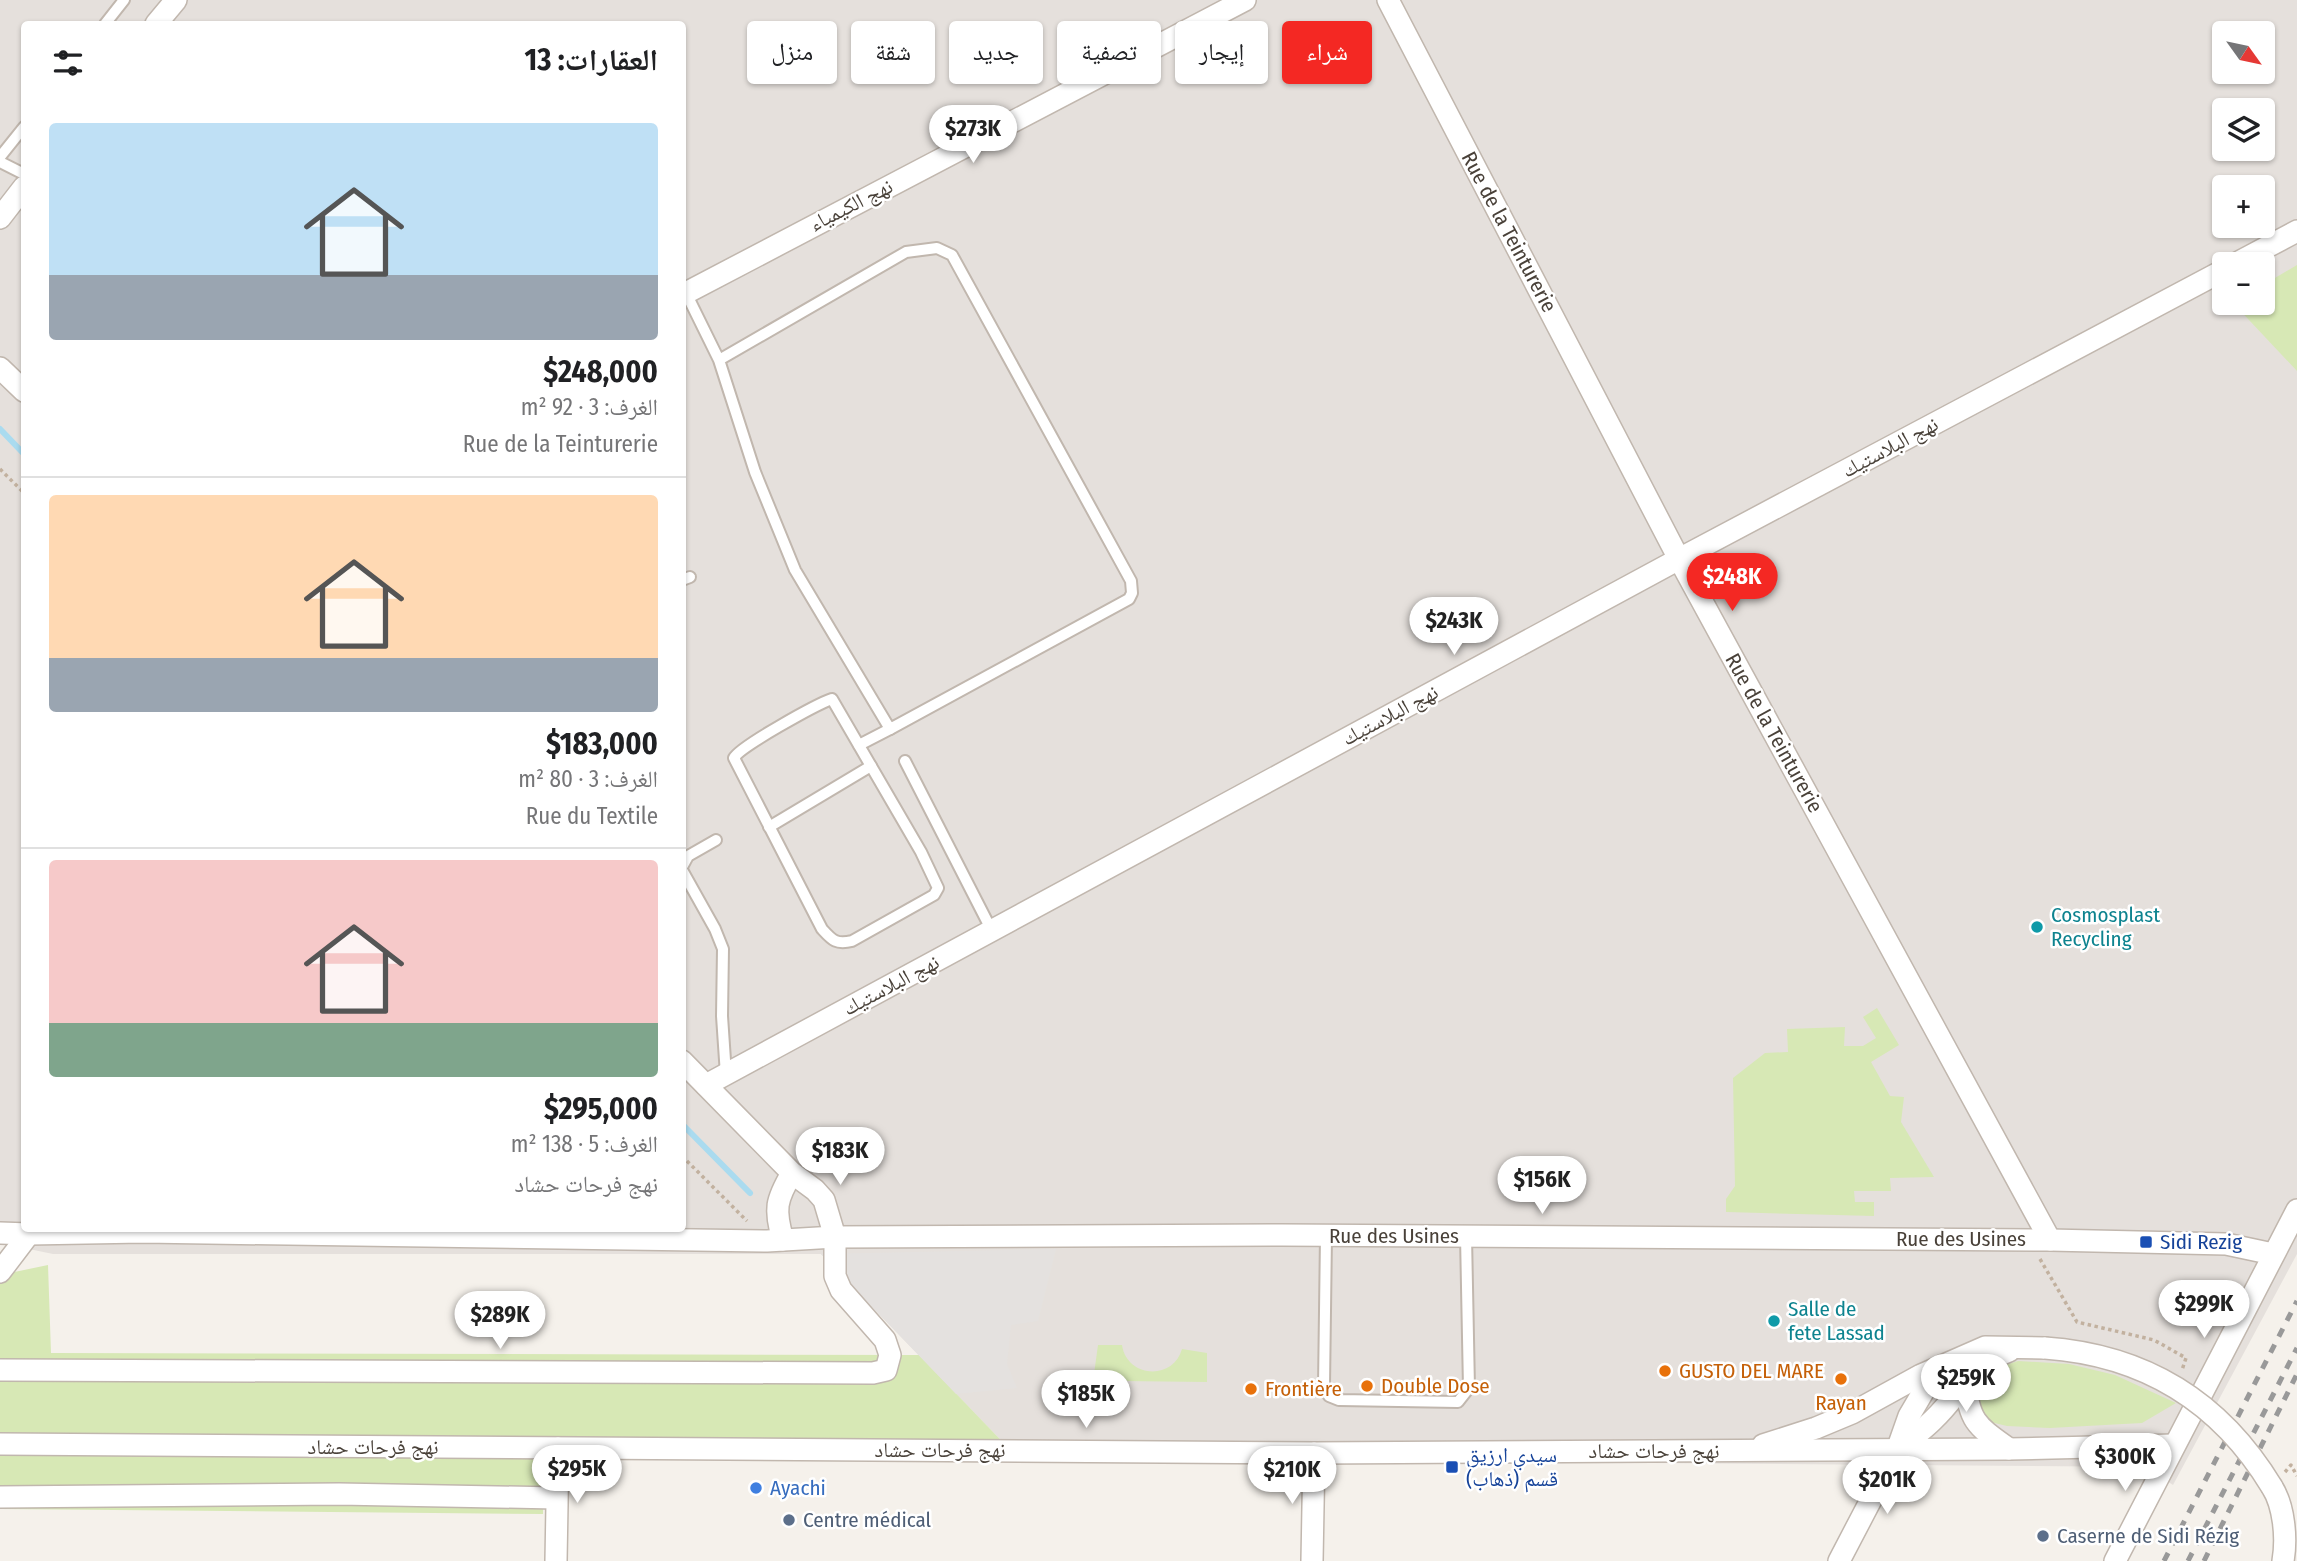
<!DOCTYPE html>
<html lang="ar">
<head>
<meta charset="utf-8">
<style>
  body { margin:0; font-family:"Fira Sans Condensed","Noto Naskh Arabic",sans-serif; background:#f6f6f6; color:#202124; direction:rtl; height:100vh; display:flex; flex-direction:column; font-size:26px; white-space:nowrap }
  * { box-sizing:border-box; margin:0 }
  p { font-size:23px; color:#757577 }
  .icon { flex:none; width:38px; height:38px; fill:none; stroke:currentColor; stroke-width:2; stroke-linecap:round; stroke-linejoin:round }
  .map { position:relative; flex:1; overflow:hidden; direction:ltr }
  .details { position:absolute; left:21px; top:21px; width:665px; height:1211px; display:flex; flex-direction:column; background:#fff; border-radius:7px; box-shadow:0 2px 5px #0004; direction:rtl }
  .details>* { flex:none }
  .hud { position:absolute; left:707px; top:21px; width:665px; height:63px; direction:rtl; display:flex; gap:14px }
  .needle { width:46px; rotate:123deg }
  .controls { position:absolute; left:2212px; top:21px; display:grid; gap:14px }
  .controls a { display:grid; place-items:center; width:63px; height:63px; border-radius:7px; background:#fff; box-shadow:0 2px 5px #0004; font-size:35px }
  .price { position:absolute; translate:-50% -60px; padding:0 16px; border-radius:24px; background:#fff; color:#222; font-size:23px; line-height:46px; filter:drop-shadow(0 2px 4px #0008) }
  .price::after { content:''; position:absolute; left:50%; top:42px; width:21px; height:16px; margin-left:-10px; background:inherit; clip-path:polygon(0 0,100% 0,50% 100%) }
  .price.on { background:#f42823; color:#fff }
  ul { padding:0; list-style:none }
  li { display:grid; align-content:center; gap:14px; height:371px; padding:0 28px }
  li+li { border-top:2px solid #e0e0e0 }
  li span { display:grid; place-items:center; height:217px; border-radius:7px; color:#555 }
  li>.icon { margin-inline-start:auto }
  span .icon { width:126px; height:126px; fill:#fffc; stroke-width:1 }
  li b { font-size:30px }
  h2 { display:flex; justify-content:space-between; align-items:center; height:84px; padding:0 28px; font-size:30px }
  .pill { padding:0 24px; border-radius:7px; background:#fff; box-shadow:0 2px 5px #0004; font-size:24px; line-height:63px }
  .pill.on { background:#f42823; color:#fff }
  .map>svg:first-child { display:block }
  .industrial { fill:#e5e0dc; fill-rule:evenodd }
  .green { fill:#d7e8b5 }
  .parking { fill:#e4e1df }
  .lines { fill:none; stroke-linecap:round; stroke-linejoin:round }
  .stream { stroke:#aadbef; stroke-width:6 }
  .service-casing { stroke:#c1b7ae; stroke-width:14 }
  .minor-casing { stroke:#c1b7ae; stroke-width:24 }
  .path { stroke:#c2b19f; stroke-width:3.5; stroke-dasharray:3.5 3.5; stroke-linecap:butt }
  .service { stroke:#fff; stroke-width:10 }
  .minor { stroke:#fff; stroke-width:21 }
  .rail { stroke:#999; stroke-width:5; stroke-dasharray:9 9; stroke-linecap:butt }
  .minor-bridge-casing { stroke:#c1b7ae; stroke-width:24; stroke-linecap:butt }
  .minor-bridge { stroke:#fff; stroke-width:21 }
  .culture-dot { fill:#0f9aa8; stroke:#fff; stroke-width:2.5 }
  .transit-dot { fill:#1a4fb4; stroke:#fff; stroke-width:2.5 }
  .food-dot { fill:#e8710a; stroke:#fff; stroke-width:2.5 }
  .shop-dot { fill:#3f7fe0; stroke:#fff; stroke-width:2.5 }
  .service-dot { fill:#5c6f8a; stroke:#fff; stroke-width:2.5 }
  .labels { text-anchor:middle; stroke-width:5; stroke-linejoin:round; paint-order:stroke }
  .street-label { font-size:21px; fill:#494139; stroke:#fff }
  .culture-label { font-size:21px; fill:#0d838f; stroke:#fff; text-anchor:start }
  .transit-label { font-size:21px; fill:#164399; stroke:#fff; text-anchor:start }
  .food-label { font-size:21px; fill:#c56008; stroke:#fff; text-anchor:start }
  .shop-label { font-size:21px; fill:#366cbe; stroke:#fff; text-anchor:start }
  .service-label { font-size:21px; fill:#4e5e75; stroke:#fff; text-anchor:start }
</style>
</head>
<body>
<div class="map">
<svg width="2297" height="1561" viewBox="0 0 2297 1561">
  <rect width="100%" height="100%" fill="#f5f1eb"/>
  <path class="industrial" d="M 0,0 L 2297,0 L 2297,1254 L 2173,1485 L 2146,1467 L 1018,1458 L 821,1254 L 53,1254 L 0,1243 ZM 24,24 L 682,24 L 682,1228 L 24,1228 ZM 2224,33 L 2263,33 L 2263,72 L 2224,72 ZM 2224,110 L 2263,110 L 2263,149 L 2224,149 ZM 2224,187 L 2263,187 L 2263,226 L 2224,226 ZM 2224,264 L 2263,264 L 2263,303 L 2224,303 Z"/>
  <g class="green">
    <polygon points="2297,265 2297,371 2233,303 2263,303 2263,285"/>
    <polygon points="1877,1008 1899,1045 1871,1062 1890,1096 1904,1097 1901,1122 1934,1177 1890,1178 1891,1191 1854,1191 1855,1202 1874,1202 1874,1216 1726,1212 1726,1199 1735,1186 1733,1078 1765,1053 1788,1052 1787,1029 1845,1027 1844,1046 1863,1046 1876,1038 1863,1017"/>
    <polygon points="48,1265 51,1353 919,1355 1018,1458 544,1460 543,1514 0,1509 0,1275"/>
    <path d="M 1098,1345 L 1122,1345 C 1127,1378 1173,1381 1182,1349 L 1207,1353 L 1207,1382 L 1121,1381 L 1094,1374 Z"/>
    <path d="M 2018,1361 L 2069,1364 L 2115,1375 L 2176,1403 L 2142,1423 L 2050,1428 L 2007,1426 L 1986,1421 L 1976,1407 C 1980,1370 1984,1372 2018,1361 Z"/>
  </g>
  <polygon class="parking" points="1056,1249 1038,1321 1011,1325 1007,1364 1017,1388 956,1394 821,1254"/>
  <g class="lines">
    <g class="stream">
      <polyline points="0,429 24,454"/>
      <polyline points="682,1124 750,1193"/>
    </g>
    <defs>
      <g id="service">
        <polyline points="105,24 124,0"/>
        <polyline points="0,157 24,127"/>
        <polyline points="0,162 24,174"/>
        <polyline points="686,293 719,360 755,472 795,570 890,729 1129,599 1132,593 1131,581 952,255 937,248 906,252 719,360"/>
        <polyline points="682,580 690,577"/>
        <path d="M 832,699 L 921,852 L 938,888 L 934,895 L 852,941 C 836,945 832,940 822,929 L 734,758 C 739,747 817,704 832,699 Z"/>
        <polyline points="859,745 890,729"/>
        <polyline points="905,761 992,931"/>
        <polyline points="769,827 871,766"/>
        <polyline points="682,867 688,856 716,840"/>
        <polyline points="682,870 715,929 723,949 722,1016 726,1075"/>
        <polyline points="1326,1236 1324,1386 1329,1396 1339,1400 1458,1402 1469,1388 1466,1236"/>
      </g>
      <g id="minor">
        <polyline points="1388,0 1679,559 2050,1240"/>
        <polyline points="156,24 176,0"/>
        <polyline points="0,218 24,187"/>
        <polyline points="2235,264 2297,231"/>
        <polyline points="682,295 1245,0"/>
        <polyline points="0,368 24,391"/>
        <polyline points="706,1085 1679,559 2224,270"/>
        <polyline points="0,1233 29,1234 143,1232 767,1241 835,1237 1282,1235 2050,1240 2226,1244 2273,1254"/>
        <path d="M 783,1240 C 774,1209 776,1200 792,1173"/>
        <polyline points="0,1272 29,1234"/>
        <polyline points="0,1370 873,1373 886,1370 890,1355 885,1340 841,1290 835,1276 835,1237 824,1200 815,1190 792,1173 682,1061"/>
        <path d="M 1965,1381 C 1969,1422 1977,1426 2009,1449"/>
        <polyline points="0,1444 1314,1453 2009,1449 2174,1445"/>
        <polyline points="1763,1445 1816,1428 1852,1413 1921,1375 1985,1347 2045,1348"/>
        <path d="M 1899,1449 C 1910,1439 1922,1431 1933,1420 C 1962,1393 1967,1367 2009,1351"/>
        <path d="M 2272,1487 C 2284,1506 2287,1538 2283,1561"/>
        <polyline points="0,1497 339,1494 556,1498"/>
        <polyline points="556,1561 558,1448"/>
        <polyline points="1312,1561 1314,1453"/>
        <polyline points="1839,1561 1897,1450 1909,1416 1926,1387 1942,1370"/>
        <polyline points="2115,1561 2297,1210"/>
      </g>
    </defs>
    <use href="#service" class="service-casing"/>
    <use href="#minor" class="minor-casing"/>
    <g class="path">
      <polyline points="0,469 24,493"/>
      <polyline points="682,1156 747,1221"/>
      <polyline points="2040,1259 2077,1322 2154,1340 2186,1358 2182,1370"/>
      <polyline points="2285,1472 2291,1465 2297,1476"/>
    </g>
    <use href="#service" class="service"/>
    <use href="#minor" class="minor"/>
    <g class="rail">
      <polyline points="2164,1561 2297,1301"/>
      <polyline points="2188,1561 2297,1348"/>
      <polyline points="2204,1561 2297,1374"/>
    </g>
    <defs>
      <path id="minor-bridge" d="M 2045,1348 C 2145,1355 2220,1401 2272,1487"/>
    </defs>
    <use href="#minor-bridge" class="minor-bridge-casing"/>
    <use href="#minor-bridge" class="minor-bridge"/>
  </g>
  <g class="culture-dot">
    <circle cx="2037" cy="927" r="7"/>
    <circle cx="1774" cy="1321" r="7"/>
  </g>
  <g class="transit-dot">
    <rect x="2139" y="1235" width="14" height="14" rx="3.5"/>
    <rect x="1445" y="1460" width="14" height="14" rx="3.5"/>
  </g>
  <g class="food-dot">
    <circle cx="1665" cy="1371" r="7"/>
    <circle cx="1841" cy="1379" r="7"/>
    <circle cx="1367" cy="1386" r="7"/>
    <circle cx="1251" cy="1389" r="7"/>
  </g>
  <circle class="shop-dot" cx="756" cy="1488" r="7"/>
  <g class="service-dot">
    <circle cx="789" cy="1520" r="7"/>
    <circle cx="2043" cy="1536" r="7"/>
  </g>
  <g class="labels">
    <g class="street-label">
      <text transform="translate(851 205) rotate(-27)" y="7">نهج الكيمياء</text>
      <text transform="translate(1509 232) rotate(62)" y="7">Rue de la Teinturerie</text>
      <text transform="translate(1890 447) rotate(-28)" y="7">نهج البلاستيك</text>
      <text transform="translate(1390 715) rotate(-28)" y="7">نهج البلاستيك</text>
      <text transform="translate(1774 733) rotate(61)" y="7">Rue de la Teinturerie</text>
      <text transform="translate(891 985) rotate(-28)" y="7">نهج البلاستيك</text>
      <text x="1394" y="1243">Rue des Usines</text>
      <text x="1961" y="1246">Rue des Usines</text>
      <text x="373" y="1454">نهج فرحات حشاد</text>
      <text x="940" y="1457">نهج فرحات حشاد</text>
      <text x="1654" y="1458">نهج فرحات حشاد</text>
    </g>
    <g class="culture-label">
      <text x="2051" y="922">Cosmosplast<tspan x="2051" dy="24">Recycling</tspan></text>
      <text x="1788" y="1316">Salle de<tspan x="1788" dy="24">fete Lassad</tspan></text>
    </g>
    <g class="transit-label">
      <text x="2160" y="1249">Sidi Rezig</text>
      <text x="1466" y="1462">سيدي ارزيق<tspan x="1466" dy="24">قسم (ذهاب)</tspan></text>
    </g>
    <g class="food-label">
      <text x="1679" y="1378">GUSTO DEL MARE</text>
      <text x="1381" y="1393">Double Dose</text>
      <text x="1265" y="1396">Frontière</text>
      <text x="1841" y="1410" text-anchor="middle">Rayan</text>
    </g>
    <g class="shop-label">
      <text x="770" y="1495">Ayachi</text>
    </g>
    <g class="service-label">
      <text x="803" y="1527">Centre médical</text>
      <text x="2057" y="1543">Caserne de Sidi Rézig</text>
    </g>
  </g>
</svg>
<div class="controls">
<a><svg class="needle" viewBox="-14 -14 28 28"><path d="M0-13l5 13h-10z" fill="#e53935"/><path d="M0 13l5-13h-10z" fill="#757577"/></svg></a>
<a><svg class="icon" aria-label="layers" viewBox="0 0 24 24"><path d="M12 4l9 5-9 5-9-5zM3 14l9 5 9-5"/></svg></a>
<a>+</a>
<a>−</a>
</div>
<b class="price" style="left:973px;top:165px">$273K</b>
<b class="price on" style="left:1732px;top:613px">$248K</b>
<b class="price" style="left:1454px;top:657px">$243K</b>
<b class="price" style="left:840px;top:1187px">$183K</b>
<b class="price" style="left:1542px;top:1216px">$156K</b>
<b class="price" style="left:2204px;top:1340px">$299K</b>
<b class="price" style="left:500px;top:1351px">$289K</b>
<b class="price" style="left:1966px;top:1414px">$259K</b>
<b class="price" style="left:1086px;top:1430px">$185K</b>
<b class="price" style="left:2125px;top:1493px">$300K</b>
<b class="price" style="left:577px;top:1505px">$295K</b>
<b class="price" style="left:1292px;top:1506px">$210K</b>
<b class="price" style="left:1887px;top:1516px">$201K</b>
<div class="hud">
<a class="pill on">شراء</a>
<a class="pill">إيجار</a>
<a class="pill">تصفية</a>
<a class="pill">جديد</a>
<a class="pill">شقة</a>
<a class="pill">منزل</a>
</div>
<section class="details">
<h2>العقارات: 13<svg class="icon" aria-label="filters" viewBox="0 0 24 24"><path d="M4 7h16M4 17h16"/><circle cx="9" cy="7" r="2"/><circle cx="15" cy="17" r="2"/></svg></h2>
<ul>
<li><span style="background:linear-gradient(#bfe0f5 70%,#9aa5b1 0)"><svg class="icon" aria-label="home" viewBox="0 0 24 24"><path d="M3 11l9-7 9 7M6 9v11h12V9"/></svg></span><div><b>$248,000</b><p>الغرف: 3 · 92 m²</p><p>Rue de la Teinturerie</p></div></li>
<li><span style="background:linear-gradient(#ffd9b3 75%,#9aa5b1 0)"><svg class="icon" aria-label="home" viewBox="0 0 24 24"><path d="M3 11l9-7 9 7M6 9v11h12V9"/></svg></span><div><b>$183,000</b><p>الغرف: 3 · 80 m²</p><p>Rue du Textile</p></div></li>
<li><span style="background:linear-gradient(#f6c9c9 75%,#7fa58c 0)"><svg class="icon" aria-label="home" viewBox="0 0 24 24"><path d="M3 11l9-7 9 7M6 9v11h12V9"/></svg></span><div><b>$295,000</b><p>الغرف: 5 · 138 m²</p><p>نهج فرحات حشاد</p></div></li>
</ul>
</section>
</div>
</body>
</html>
